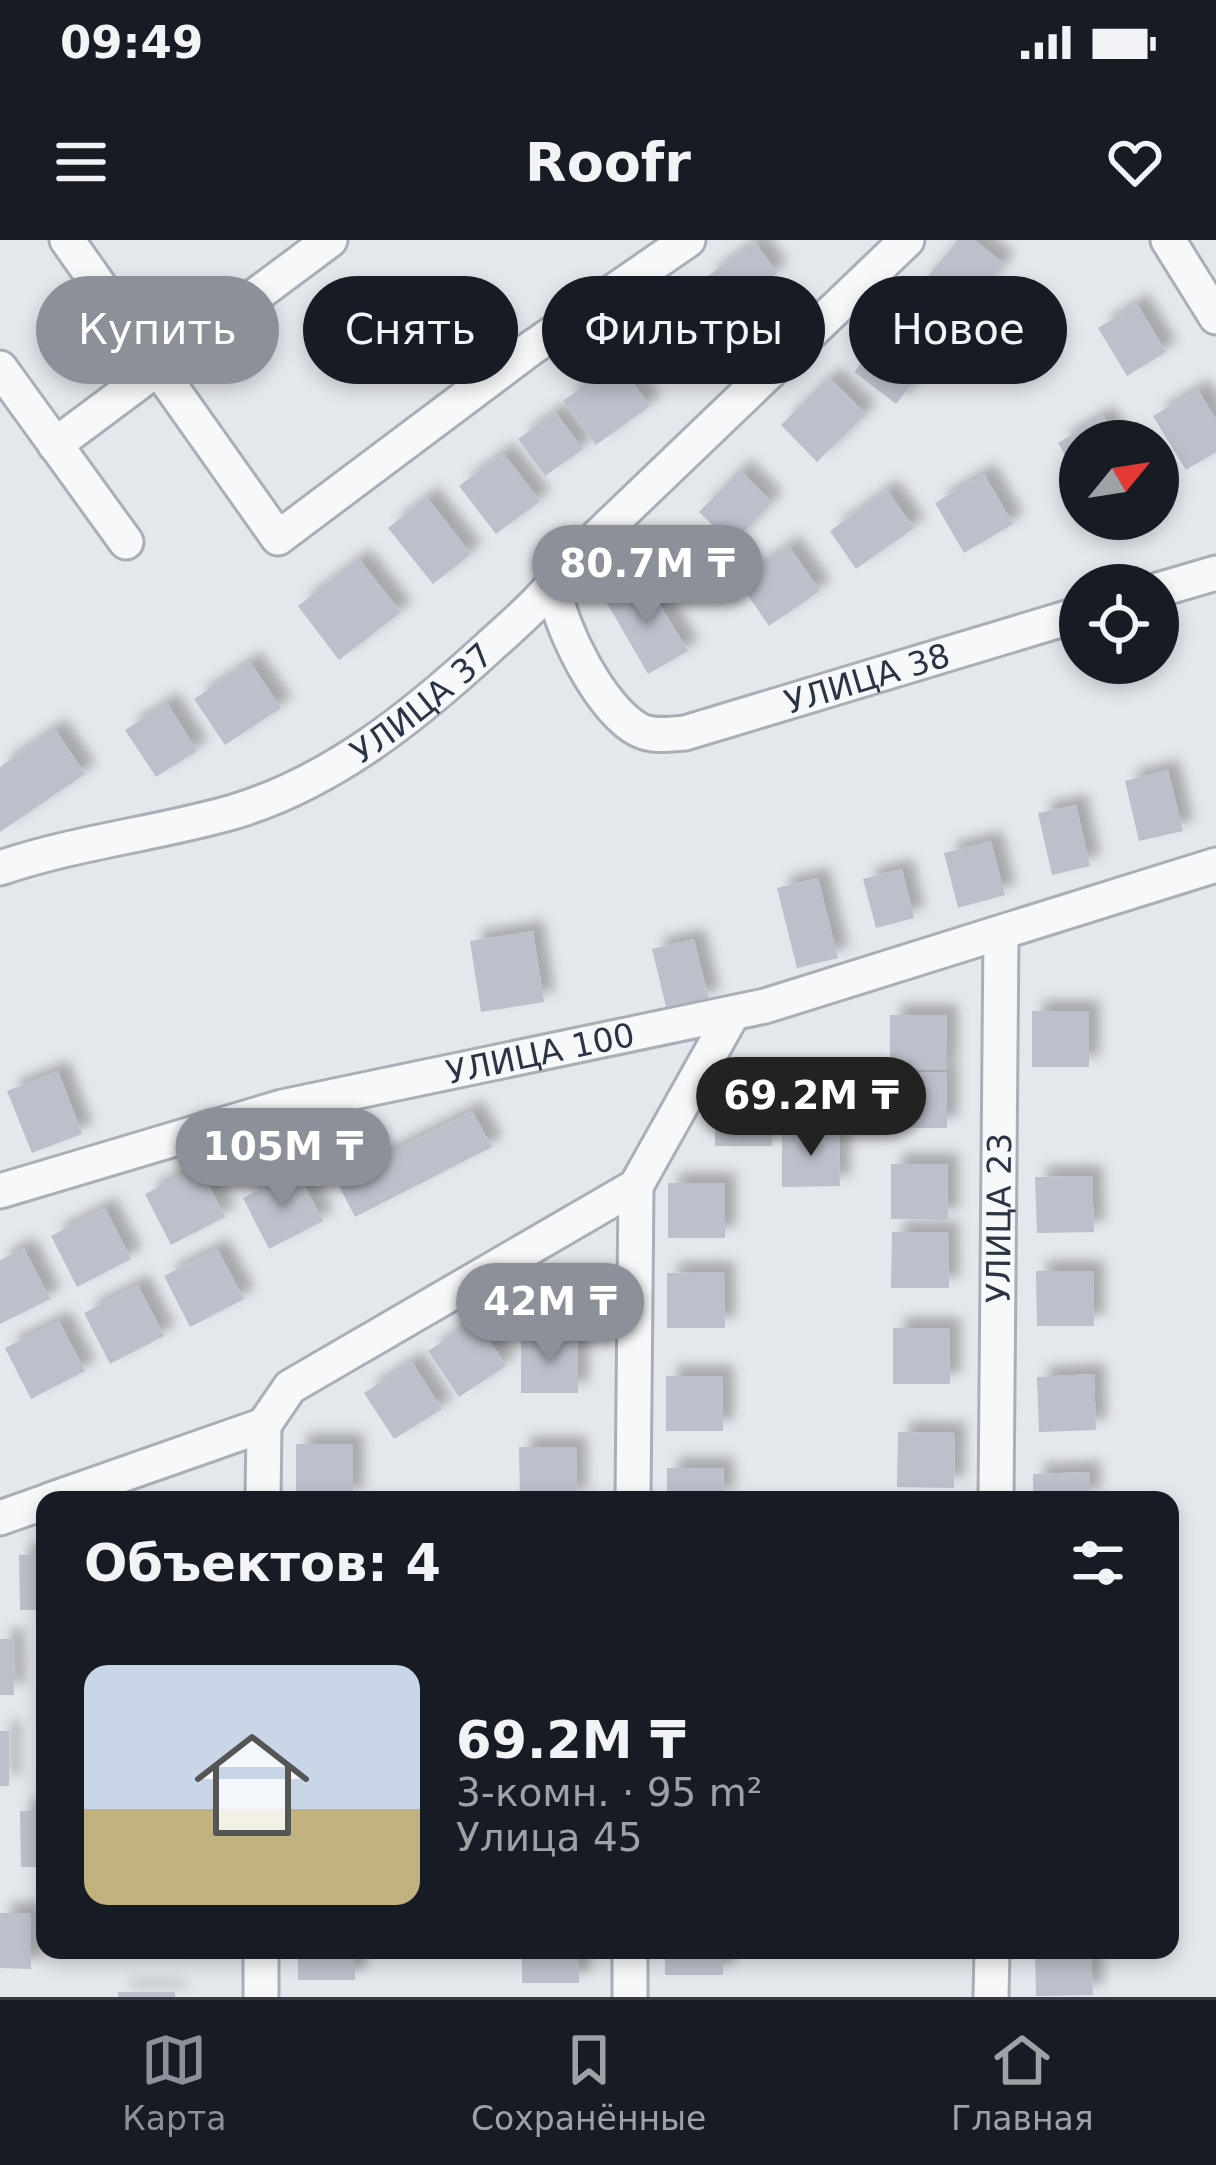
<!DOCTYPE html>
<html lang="ru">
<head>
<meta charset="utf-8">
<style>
  body { margin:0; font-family:"DejaVu Sans",sans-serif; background:#242831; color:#f1f3f6; height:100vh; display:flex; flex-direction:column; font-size:45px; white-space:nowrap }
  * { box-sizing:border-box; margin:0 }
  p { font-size:39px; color:#9ea1a6 }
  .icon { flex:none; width:66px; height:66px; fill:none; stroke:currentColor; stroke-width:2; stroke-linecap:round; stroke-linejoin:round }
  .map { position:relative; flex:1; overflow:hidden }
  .side { position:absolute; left:36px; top:1251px; width:1143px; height:468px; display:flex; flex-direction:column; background:#171b24; border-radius:24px; box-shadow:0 6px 18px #0003 }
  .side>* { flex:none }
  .guide { position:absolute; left:36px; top:36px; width:1146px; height:108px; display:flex; gap:24px }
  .needle { width:78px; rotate:60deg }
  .buttons { position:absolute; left:1059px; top:180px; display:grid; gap:24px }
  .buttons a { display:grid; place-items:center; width:120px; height:120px; border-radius:50%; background:#171b24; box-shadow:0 6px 18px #0003; font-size:60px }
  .price { position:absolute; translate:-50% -102px; padding:0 27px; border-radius:42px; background:#8c9099; color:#fff; font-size:39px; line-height:78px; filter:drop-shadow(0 3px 6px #0008) }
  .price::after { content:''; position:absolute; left:50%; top:72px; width:36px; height:27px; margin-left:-18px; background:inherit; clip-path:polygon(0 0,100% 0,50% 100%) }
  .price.current { background:#222; color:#fff }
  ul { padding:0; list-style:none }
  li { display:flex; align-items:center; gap:36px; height:300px; padding:0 48px }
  li span { display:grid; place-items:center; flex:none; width:336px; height:240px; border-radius:24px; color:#555 }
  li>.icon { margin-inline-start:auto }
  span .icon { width:144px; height:144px; fill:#fffc; stroke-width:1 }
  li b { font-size:51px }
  h2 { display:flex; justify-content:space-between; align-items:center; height:144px; padding:0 48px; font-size:51px }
  .tag { padding:0 42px; border-radius:54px; background:#171b24; box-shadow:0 6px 18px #0003; font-size:42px; line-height:108px }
  .tag.current { background:#8c9099; color:#fff }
  .status { display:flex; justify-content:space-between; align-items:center; height:84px; padding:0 60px; background:#171b24; direction:ltr }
  .status svg { height:33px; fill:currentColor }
  header { display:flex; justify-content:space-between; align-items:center; height:156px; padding:0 48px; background:#171b24; font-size:54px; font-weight:600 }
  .tabs { display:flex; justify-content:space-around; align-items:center; height:168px; border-top:3px solid #363941; background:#171b24; font-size:33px; color:#9ea1a6 }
  .tabs a { display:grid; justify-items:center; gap:6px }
  .tabs .current { color:#8c9099 }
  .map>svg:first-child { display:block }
  .building { fill:#bbc0ca; filter:url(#shadow) }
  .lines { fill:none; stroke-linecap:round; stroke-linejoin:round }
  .minor-casing { stroke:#a9aeb7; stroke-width:39 }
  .minor { stroke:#f7f8fa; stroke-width:33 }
  .labels { text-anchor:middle; stroke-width:10; stroke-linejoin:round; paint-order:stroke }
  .street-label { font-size:33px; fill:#2b3445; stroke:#f4f6f9 }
</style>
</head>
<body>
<div class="status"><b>09:49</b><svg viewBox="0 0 49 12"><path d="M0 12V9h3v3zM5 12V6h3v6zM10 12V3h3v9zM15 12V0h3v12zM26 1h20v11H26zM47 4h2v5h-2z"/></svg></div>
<header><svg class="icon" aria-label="menu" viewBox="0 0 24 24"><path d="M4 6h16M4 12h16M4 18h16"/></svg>Roofr<svg class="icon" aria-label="heart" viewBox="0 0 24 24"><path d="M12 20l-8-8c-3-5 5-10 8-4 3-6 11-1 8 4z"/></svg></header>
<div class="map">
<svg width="1216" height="1757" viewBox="0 0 1216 1757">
  <defs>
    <filter id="shadow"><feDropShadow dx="11" dy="-11" stdDeviation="6" flood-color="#0004"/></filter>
  </defs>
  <rect width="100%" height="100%" fill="#e4e7ec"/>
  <g class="building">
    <polygon points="958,0 975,0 1004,24 958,79 919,47"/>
    <polygon points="755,2 777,33 728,69 705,38"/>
    <polygon points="1137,64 1166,112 1127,136 1098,88"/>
    <polygon points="901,70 944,103 896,164 854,132"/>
    <polygon points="673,79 699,114 664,139 639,105"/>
    <polygon points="617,121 650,166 596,205 563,161"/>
    <polygon points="829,137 866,174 817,222 781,185"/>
    <polygon points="1198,150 1216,179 1216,212 1186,230 1153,176"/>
    <polygon points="555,172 583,209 545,236 518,199"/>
    <polygon points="1103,176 1118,201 1080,201 1080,241 1058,203"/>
    <polygon points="503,213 540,261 496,294 459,246"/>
    <polygon points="740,230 772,262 732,304 699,272"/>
    <polygon points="984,234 1013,284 964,313 935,263"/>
    <polygon points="887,250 914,288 856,329 830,291"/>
    <polygon points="427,257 471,314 433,344 388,288"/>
    <polygon points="789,306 820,351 769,386 738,341"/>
    <polygon points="359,319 401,372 339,420 298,366"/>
    <polygon points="645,340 688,411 648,434 607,363"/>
    <polygon points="250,422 281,468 225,505 194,459"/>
    <polygon points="167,463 197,511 156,537 125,490"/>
    <polygon points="55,489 85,534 0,592 0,527"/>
    <polygon points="1168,530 1183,591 1139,601 1125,541"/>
    <polygon points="1076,565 1090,626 1052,635 1038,573"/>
    <polygon points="991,601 1005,655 958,668 944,613"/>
    <polygon points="902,629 914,678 876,688 863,639"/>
    <polygon points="818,638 838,718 797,728 777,648"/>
    <polygon points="533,691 544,762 481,772 470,701"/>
    <polygon points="694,699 709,760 667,771 652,709"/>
    <rect x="1032" y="771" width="57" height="56"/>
    <rect x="890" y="775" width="57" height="55"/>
    <polygon points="58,831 82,894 32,913 7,851"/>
    <rect x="890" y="832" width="57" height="56"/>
    <polygon points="771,850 772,906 715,906 715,851"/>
    <polygon points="472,871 492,907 355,977 336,940"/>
    <polygon points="782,891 839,891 840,946 782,947"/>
    <polygon points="891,924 948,924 948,980 891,979"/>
    <polygon points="199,926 225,977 171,1005 145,954"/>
    <polygon points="297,931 323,981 269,1009 243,958"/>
    <polygon points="1092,936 1094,992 1037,993 1035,937"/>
    <rect x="668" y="943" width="57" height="55"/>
    <polygon points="105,968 131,1019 77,1047 51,996"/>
    <polygon points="892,992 948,992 949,1048 891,1048"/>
    <polygon points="24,1008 50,1059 0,1084 0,1020"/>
    <polygon points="217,1009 244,1059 190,1087 164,1036"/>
    <polygon points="1036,1031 1093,1031 1094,1086 1037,1086"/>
    <polygon points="724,1032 725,1088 667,1088 667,1033"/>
    <polygon points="138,1045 164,1096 110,1124 84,1073"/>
    <polygon points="476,1080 506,1126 459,1157 428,1111"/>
    <polygon points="59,1081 85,1131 31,1159 5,1108"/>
    <rect x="893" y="1088" width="57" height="56"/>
    <rect x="521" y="1097" width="57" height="56"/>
    <polygon points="412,1122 442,1169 394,1199 364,1153"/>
    <polygon points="1094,1134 1096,1190 1039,1192 1037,1137"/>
    <rect x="666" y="1136" width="57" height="55"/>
    <polygon points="898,1192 955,1193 954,1248 897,1247"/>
    <rect x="296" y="1204" width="57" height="55"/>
    <polygon points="519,1207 576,1207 577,1260 520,1260"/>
    <polygon points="667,1228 723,1228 724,1260 667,1260"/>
    <polygon points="1090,1232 1090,1260 1033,1260 1033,1234"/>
    <polygon points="19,1315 45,1315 45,1370 20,1370"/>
    <polygon points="0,1399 13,1399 14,1455 0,1455"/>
    <rect x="0" y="1491" width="9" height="55"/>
    <polygon points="20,1571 45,1571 45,1627 21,1627"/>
    <polygon points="0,1673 31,1673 31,1729 0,1728"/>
    <rect x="166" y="1710" width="57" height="8"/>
    <rect x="298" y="1710" width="57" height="30"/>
    <rect x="522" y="1710" width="57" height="33"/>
    <rect x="665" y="1710" width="58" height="25"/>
    <polygon points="1035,1710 1091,1710 1093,1755 1036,1756"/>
    <rect x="118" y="1752" width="57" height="5"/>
  </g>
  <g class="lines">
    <defs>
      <g id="minor">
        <polyline points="67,0 278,298 530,109 688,0"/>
        <polyline points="1168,0 1216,77"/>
        <polyline points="0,128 126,302"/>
        <polyline points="55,205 330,0"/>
        <path id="s1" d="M 554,346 C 559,387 601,470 639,490 C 653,497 670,494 685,493 L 1080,374"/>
        <polyline points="1158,350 1216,333"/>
        <path id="s2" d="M 0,628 C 76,602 156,594 233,572 C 331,543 414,476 488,408 C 518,381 548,355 571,322 L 907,0"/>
        <path id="s3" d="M 0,951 L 282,867 L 765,766 L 1216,625"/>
        <polyline points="50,1260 264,1185 290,1147 636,946 733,773"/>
        <polyline points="263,1260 264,1185"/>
        <polyline points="633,1260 636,946"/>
        <path id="s4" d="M 996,1260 L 1001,694"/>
        <polyline points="0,1278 45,1262"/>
        <polyline points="261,1757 261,1710"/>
        <polyline points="630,1757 630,1710"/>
        <polyline points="991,1757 992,1710"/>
      </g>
    </defs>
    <use href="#minor" class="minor-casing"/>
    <use href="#minor" class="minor"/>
  </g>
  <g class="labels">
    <g class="street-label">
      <text dy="12" stroke="none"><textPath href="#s1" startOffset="408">УЛИЦА 38</textPath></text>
      <text dy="12" stroke="none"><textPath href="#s2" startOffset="459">УЛИЦА 37</textPath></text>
      <text dy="12" stroke="none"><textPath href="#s3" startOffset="558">УЛИЦА 100</textPath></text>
      <text dy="12" stroke="none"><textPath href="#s4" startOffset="282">УЛИЦА 23</textPath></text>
    </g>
  </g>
</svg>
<div class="buttons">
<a><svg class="needle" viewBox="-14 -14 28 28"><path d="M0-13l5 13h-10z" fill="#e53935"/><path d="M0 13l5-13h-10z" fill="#9ea1a6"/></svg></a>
<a><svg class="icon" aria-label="locate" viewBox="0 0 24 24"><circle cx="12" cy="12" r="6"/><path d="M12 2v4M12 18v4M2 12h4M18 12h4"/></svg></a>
</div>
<b class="price" style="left:647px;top:387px">80.7M ₸</b>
<b class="price current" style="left:811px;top:919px">69.2M ₸</b>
<b class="price" style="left:283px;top:970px">105M ₸</b>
<b class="price" style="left:550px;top:1125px">42M ₸</b>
<div class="guide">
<a class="tag current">Купить</a>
<a class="tag">Снять</a>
<a class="tag">Фильтры</a>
<a class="tag">Новое</a>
</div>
<section class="side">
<h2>Объектов: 4<svg class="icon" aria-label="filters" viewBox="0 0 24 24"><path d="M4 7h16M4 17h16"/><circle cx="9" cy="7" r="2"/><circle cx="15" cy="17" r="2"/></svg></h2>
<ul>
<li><span style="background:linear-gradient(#c9d6e8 60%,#c2b280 0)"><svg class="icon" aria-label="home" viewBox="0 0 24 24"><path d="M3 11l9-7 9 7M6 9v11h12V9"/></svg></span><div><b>69.2M ₸</b><p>3-комн. · 95 m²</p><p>Улица 45</p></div></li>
</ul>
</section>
</div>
<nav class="tabs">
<a class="current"><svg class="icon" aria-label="map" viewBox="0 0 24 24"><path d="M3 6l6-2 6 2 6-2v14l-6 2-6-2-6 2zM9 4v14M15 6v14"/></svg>Карта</a>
<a><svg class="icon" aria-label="saved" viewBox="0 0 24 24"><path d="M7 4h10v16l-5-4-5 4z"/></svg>Сохранённые</a>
<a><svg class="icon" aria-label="home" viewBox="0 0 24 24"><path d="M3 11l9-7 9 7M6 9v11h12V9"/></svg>Главная</a>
</nav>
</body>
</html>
